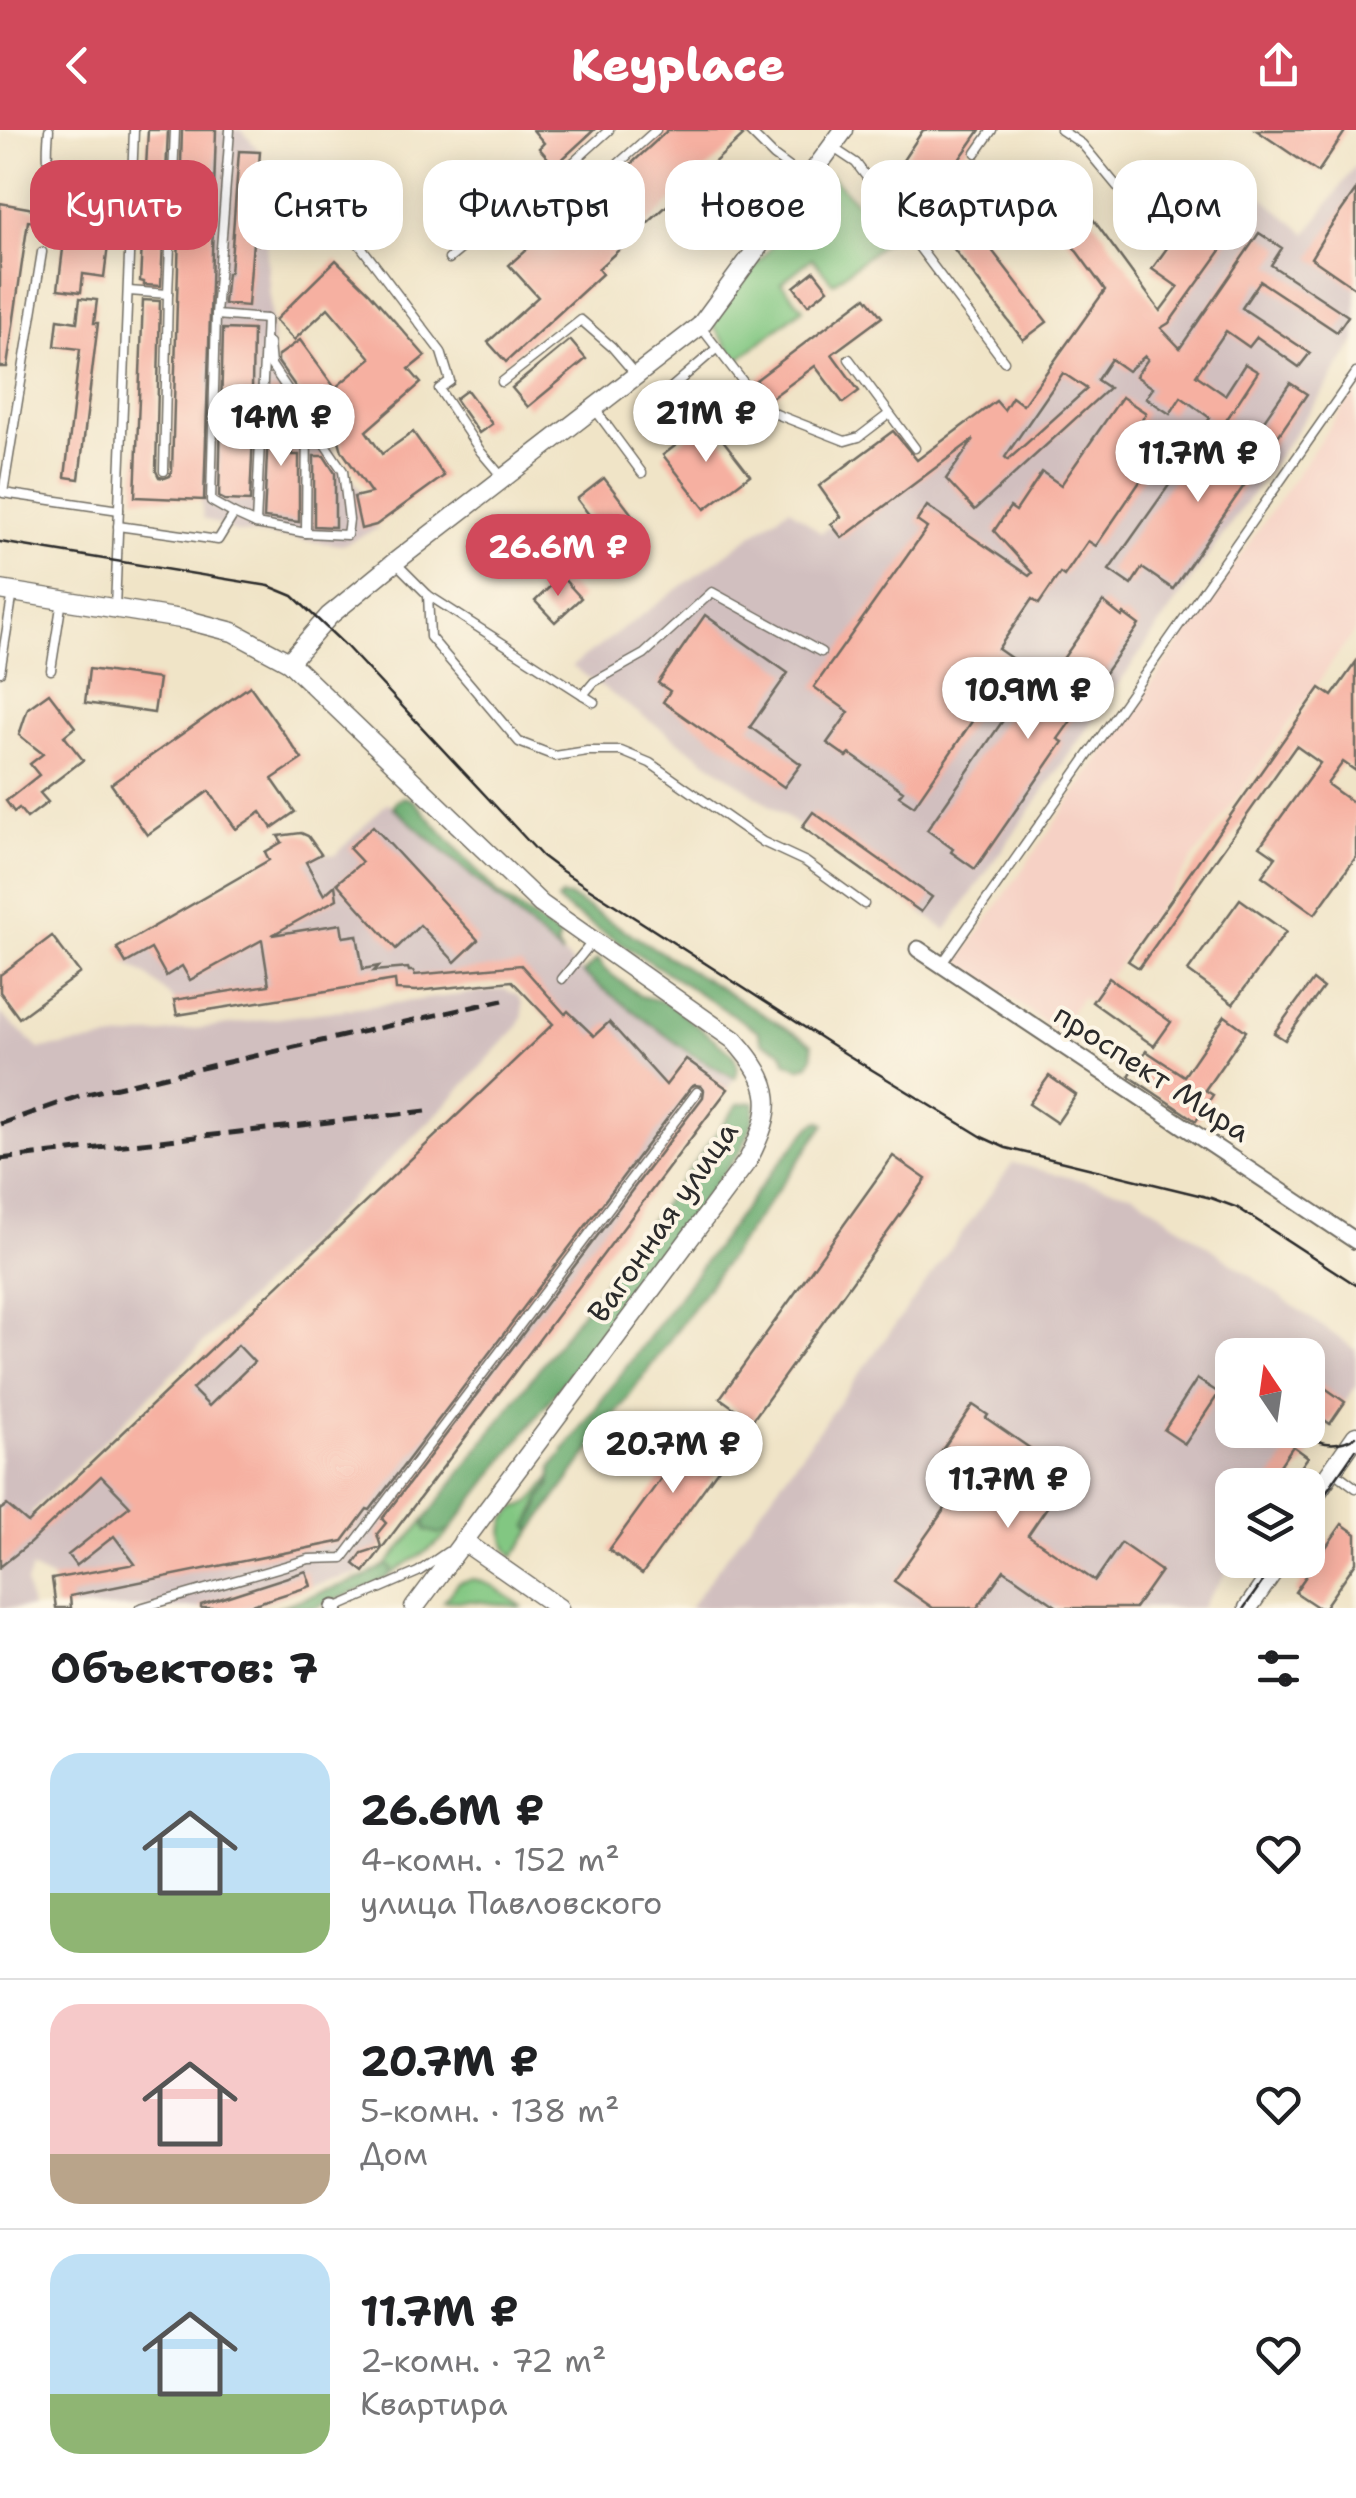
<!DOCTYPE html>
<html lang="ru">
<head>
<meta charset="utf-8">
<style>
  body { margin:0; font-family:"Shantell Sans",sans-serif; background:#f2f2f2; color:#202124; height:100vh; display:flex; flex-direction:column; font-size:38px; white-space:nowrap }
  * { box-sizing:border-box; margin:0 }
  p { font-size:32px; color:#757577 }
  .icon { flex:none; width:55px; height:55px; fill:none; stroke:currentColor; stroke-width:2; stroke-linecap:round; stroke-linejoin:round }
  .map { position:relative; height:1478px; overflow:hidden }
  .panel { display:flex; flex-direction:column; background:#fff; flex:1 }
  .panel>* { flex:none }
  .top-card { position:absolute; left:30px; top:30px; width:1298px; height:90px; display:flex; gap:20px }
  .needle { width:65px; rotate:347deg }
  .tools { position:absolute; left:1215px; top:1208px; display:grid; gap:20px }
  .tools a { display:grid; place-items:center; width:110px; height:110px; border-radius:20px; background:#fff; box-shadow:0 5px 25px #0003; font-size:50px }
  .price { position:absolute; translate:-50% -85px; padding:0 22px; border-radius:35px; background:#fff; color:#222; font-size:32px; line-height:65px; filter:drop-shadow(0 2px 5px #0008) }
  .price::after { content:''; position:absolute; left:50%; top:60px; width:30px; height:22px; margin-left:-15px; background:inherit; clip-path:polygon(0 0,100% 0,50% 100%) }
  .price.current { background:#d1495b; color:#fff }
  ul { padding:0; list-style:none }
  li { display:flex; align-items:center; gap:30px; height:250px; padding:0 50px }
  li+li { border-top:2px solid #e0e0e0 }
  li span { display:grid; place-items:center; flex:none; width:280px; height:200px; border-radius:30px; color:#555 }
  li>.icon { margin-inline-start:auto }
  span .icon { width:120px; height:120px; fill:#fffc; stroke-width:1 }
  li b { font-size:42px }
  h2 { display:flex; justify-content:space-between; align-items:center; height:120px; padding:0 50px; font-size:42px }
  .tag { padding:0 35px; border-radius:30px; background:#fff; box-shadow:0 5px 25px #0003; font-size:35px; line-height:90px }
  .tag.current { background:#d1495b; color:#fff }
  header { display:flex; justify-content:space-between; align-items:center; height:130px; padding:0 50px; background:#d1495b; color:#fff; font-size:45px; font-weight:800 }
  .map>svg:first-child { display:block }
  .built { fill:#f6d1c5 }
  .industrial { fill:#d1bfbf; fill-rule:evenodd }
  .green { fill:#82c782; stroke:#567956; stroke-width:2.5 }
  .forest { fill:#69ac70; stroke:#4a6c4e; stroke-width:2.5 }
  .building { fill:#f6b0a1; fill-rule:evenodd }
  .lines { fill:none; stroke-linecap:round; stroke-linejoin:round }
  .service-casing { stroke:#706c62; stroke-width:11 }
  .minor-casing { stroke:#706c62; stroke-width:19 }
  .tertiary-casing { stroke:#706c62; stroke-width:21 }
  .service { stroke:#fff; stroke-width:8 }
  .minor { stroke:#fff; stroke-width:15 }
  .tertiary { stroke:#fff; stroke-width:18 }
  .tram { stroke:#2b2b2b; stroke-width:2.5 }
  .rail { stroke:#2b2b2b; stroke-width:5; stroke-dasharray:15 8; stroke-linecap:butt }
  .labels { text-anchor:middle; stroke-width:8; stroke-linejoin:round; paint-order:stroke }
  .street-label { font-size:30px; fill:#2b2b2b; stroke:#fcf5e5 }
</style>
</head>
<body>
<header><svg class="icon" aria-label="back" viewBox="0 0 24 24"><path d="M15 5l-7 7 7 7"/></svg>Keyplace<svg class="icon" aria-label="share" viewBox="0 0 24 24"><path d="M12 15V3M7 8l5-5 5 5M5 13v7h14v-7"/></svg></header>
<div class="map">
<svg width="1356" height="1478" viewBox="0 0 1356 1478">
  <rect width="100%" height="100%" fill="#fcf5e5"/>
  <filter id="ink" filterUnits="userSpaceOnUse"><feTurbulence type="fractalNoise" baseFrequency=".01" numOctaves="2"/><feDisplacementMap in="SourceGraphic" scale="20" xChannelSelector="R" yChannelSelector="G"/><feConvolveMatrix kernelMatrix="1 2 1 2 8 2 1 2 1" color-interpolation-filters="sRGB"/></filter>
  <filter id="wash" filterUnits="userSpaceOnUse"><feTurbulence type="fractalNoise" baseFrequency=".0048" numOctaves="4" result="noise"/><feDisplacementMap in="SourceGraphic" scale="40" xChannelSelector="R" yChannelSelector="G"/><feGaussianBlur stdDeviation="2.25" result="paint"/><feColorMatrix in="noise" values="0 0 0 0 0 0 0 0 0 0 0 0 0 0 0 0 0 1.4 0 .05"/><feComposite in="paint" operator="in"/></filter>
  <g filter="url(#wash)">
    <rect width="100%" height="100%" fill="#f0e4c7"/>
    <polygon class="built" points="1356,259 1356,499 1091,873 1081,867 1058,902 959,831"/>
    <g class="industrial">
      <polygon points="205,0 242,0 260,22 274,230 363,365 372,396 379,398 342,415 237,402 203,388 201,370"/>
      <polygon points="1356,34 1356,211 1326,258 946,800 572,536 789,378 821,403 996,271 1006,276 1012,267 1023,274 1105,160 1143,211 1168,193 1160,181 1248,56 1307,104"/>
      <polygon points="388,672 594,852 690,923 735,948 364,1442 311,1456 249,1478 56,1478 52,1449 31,1439 26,1453 31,1478 0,1478 0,883 39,919 504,859 517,865 522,872 523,885 518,896 444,977 31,1382 34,1387 553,895 512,851 416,861 396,860 394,850 177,885 174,870 149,847 126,833 321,724 335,725"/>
      <path d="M 1013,1033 L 1134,1064 L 1356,1220 L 1356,1256 L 1288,1355 L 1232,1355 L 1232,1430 L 1235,1430 L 1201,1478 L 689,1478 ZM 1232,1225 L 1308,1225 L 1308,1300 L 1232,1300 Z"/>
    </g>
    <g class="green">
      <polygon points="830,45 890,108 833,153 812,128 781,153 803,178 738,230 710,192"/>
      <path d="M 550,1349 C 550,1359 544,1359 540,1368 C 536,1378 534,1386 528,1396 L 532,1401 L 513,1427 C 503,1415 498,1395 512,1381 C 521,1373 517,1381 527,1374 C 536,1369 543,1356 550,1349 Z"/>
      <path d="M 424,1391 L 426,1400 L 439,1403 L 450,1400 C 437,1419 408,1430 389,1446 L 392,1438 L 386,1435 Z"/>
      <polygon points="474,1449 493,1456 523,1477 474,1471 444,1471 459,1452"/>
    </g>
    <g class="forest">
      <polygon points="404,667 413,670 498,764 560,807 557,816 562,825 393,677 396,672"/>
      <path d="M 561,766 L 570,767 L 812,914 L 813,926 L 809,934 L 800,938 L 786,932 C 784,917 773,919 762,912 L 758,901 L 564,777 L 557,770 Z"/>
      <path d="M 598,829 L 604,839 L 640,866 L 666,872 L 732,923 C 737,932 740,938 735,948 L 690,923 L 594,852 L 583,843 Z"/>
      <path d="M 754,972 C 756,990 749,1003 742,1019 L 450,1400 L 439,1404 L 426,1400 L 424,1391 L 738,974 Z"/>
      <polygon points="820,991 825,994 532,1401 528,1396 539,1378 540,1369 550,1356 552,1337 770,1044 812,995"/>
      <polygon points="386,1435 392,1438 389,1446 371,1456 314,1478 276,1478 365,1447"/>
    </g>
    <g id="blocks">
      <g class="building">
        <polygon points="148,0 168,0 161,156 144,155 144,152 140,151"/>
        <polygon points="182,0 216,0 204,370 135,367 143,170 160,171 156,341 159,347 165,348 170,346 172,341"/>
        <polygon points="533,0 594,0 555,36 539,18 544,13"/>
        <polygon points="668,0 737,0 743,6 598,139 602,144 506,232 488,212 538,167 509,135 549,99 556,95 560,99"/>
        <polygon points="923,0 980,0 930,71 894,44"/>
        <polygon points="1256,0 1346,0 1318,42"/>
        <polygon points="239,21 260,22 248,176 224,174 227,143 230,143"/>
        <path d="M 1057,40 L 1160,181 L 1178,157 L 1152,139 L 1210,58 L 1247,84 L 1169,193 L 1161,198 L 1180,218 L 1259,103 L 1282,118 L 1271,135 L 1348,186 L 1337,202 L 1260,151 L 1242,178 L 1310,223 L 1299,237 L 1257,207 L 1249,217 L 1226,201 L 1196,245 L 1225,265 L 1245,234 L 1258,242 L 1212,312 L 1200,303 L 1210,288 L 1181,267 L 1170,284 L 1146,268 L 1153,258 L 1136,246 L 1148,229 L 1145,226 L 1128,241 L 1111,229 L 1097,250 L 1109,258 L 975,380 L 946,349 L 974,309 L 842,408 L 831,394 L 841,387 L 819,356 L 893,301 L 917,330 L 996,271 L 1004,280 L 1012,267 L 1023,275 L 1105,160 L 1031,59 ZM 1063,243 L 1087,259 L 1008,330 L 1005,327 Z"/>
        <polygon points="1356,60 1356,159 1311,128 1326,103"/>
        <polygon points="0,73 45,81 46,76 112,83 104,147 83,144 81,162 58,159 66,95 28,91 7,237 0,237"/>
        <polygon points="965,85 1047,192 1023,210 941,102"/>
        <polygon points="336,130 369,162 425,226 409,239 421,253 366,301 382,324 413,302 444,346 376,395 361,399 354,367 371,363 342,321 338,307 332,308 278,232 278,226 300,210 335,258 371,228 328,178 294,210 275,190"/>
        <polygon points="814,141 828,159 808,175 794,157"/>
        <polygon points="866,167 882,187 832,224 859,261 843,273 815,236 770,269 756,250"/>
        <polygon points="80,168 97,170 94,193 98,193 79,349 65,347 80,219 55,216 58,189 77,192"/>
        <polygon points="223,199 253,200 252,260 255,260 250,371 225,370 219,367"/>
        <polygon points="570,210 586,229 528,277 512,258"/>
        <polygon points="1290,253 1307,264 1173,459 1142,438 1131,455 1109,440 1191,324 1224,348"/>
        <polygon points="270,260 279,261 278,293 293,294 292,325 299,325 299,392 264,388"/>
        <polygon points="467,260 492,294 479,303 455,269"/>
        <polygon points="1122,267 1146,283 1142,290 1169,309 1096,416 1088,411 1064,446 1060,443 1039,474 1032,469 998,519 1014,530 914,676 899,666 903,661 850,624 847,627 827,613 849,582 814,557 927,398 917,391 927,376 1029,446 1032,443 994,401 1010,377 1016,381 1042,342 1061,355"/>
        <polygon points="708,291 750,345 705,379 663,325"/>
        <polygon points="314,326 324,326 335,343 335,397 314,396"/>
        <polygon points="604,348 640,395 613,416 577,369"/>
        <polygon points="561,446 581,468 555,492 535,471"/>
        <polygon points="1103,472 1122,487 1124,484 1139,495 1058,609 1063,612 975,739 951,722 953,719 927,700 1013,576 1024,584"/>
        <polygon points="705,485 788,543 750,597 801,634 784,657 663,572 670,561 658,553"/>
        <polygon points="1356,532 1356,641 1343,632 1327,654 1356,675 1356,727 1315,784 1262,746 1276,727 1260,716 1320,633 1296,616 1139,838 1128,831 1320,558 1332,566"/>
        <polygon points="89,539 159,549 154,583 85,573"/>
        <polygon points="250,556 302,629 272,649 295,682 272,698 261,682 236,699 209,661 147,705 111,654"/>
        <polygon points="49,563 75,597 64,606 83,630 40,663 48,672 27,688 19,678 14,682 6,671 39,645 30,634 43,624 19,605 28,578"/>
        <polygon points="813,682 932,767 921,782 802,697"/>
        <polygon points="373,696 478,810 455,832 420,795 396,819 337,753 362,732 349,718"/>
        <path d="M 301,703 L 308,706 L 321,724 L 306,732 L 324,765 L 335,755 L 337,769 L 272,805 L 341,794 L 343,807 L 357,805 L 363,839 L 379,836 L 374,841 L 408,838 L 409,841 L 413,841 L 415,845 L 521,835 L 565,884 L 568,881 L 594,906 L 609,892 L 666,955 L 686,929 L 728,959 L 364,1442 L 354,1434 L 362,1423 L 381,1417 L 377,1404 L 386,1393 L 382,1389 L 703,967 L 704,960 L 701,956 L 695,955 L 691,957 L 370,1380 L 367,1379 L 343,1411 L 70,1466 L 71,1478 L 56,1478 L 52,1449 L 135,1434 L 114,1406 L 76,1436 L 68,1425 L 130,1376 L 101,1346 L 30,1413 L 0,1437 L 0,1380 L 7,1375 L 28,1393 L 553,894 L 512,851 L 416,861 L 396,860 L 395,850 L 177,885 L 174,870 L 269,855 L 262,810 L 190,850 L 182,836 L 166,846 L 151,819 L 126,833 L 117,818 L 269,730 L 265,722 L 282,712 L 278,706 ZM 238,1215 L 254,1232 L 209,1276 L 192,1259 Z"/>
        <polygon points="1240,769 1286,802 1233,874 1188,841"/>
        <polygon points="52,806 80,843 19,888 0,862 0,845"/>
        <polygon points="1109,848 1171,892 1154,916 1092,872"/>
        <polygon points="1313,850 1323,858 1285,910 1274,903"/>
        <polygon points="1225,886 1246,901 1205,960 1213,965 1196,991 1129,946 1146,921 1184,946"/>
        <polygon points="1049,946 1076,965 1057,993 1029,974"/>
        <polygon points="893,1026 926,1049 752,1291 720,1268"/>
        <polygon points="1308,1246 1345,1272 1330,1294 1308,1278"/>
        <polygon points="1197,1249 1219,1263 1185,1314 1164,1300"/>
        <polygon points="973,1275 988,1285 986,1288 1069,1345 1028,1405 1095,1451 1121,1413 1161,1441 1135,1478 1059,1478 1004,1440 977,1478 933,1478 894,1451 963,1353 933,1333"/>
        <polygon points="705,1288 738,1312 642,1444 609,1420"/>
        <polygon points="1293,1316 1308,1327 1288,1355 1277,1355 1270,1350"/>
        <polygon points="1342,1394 1356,1404 1356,1432 1324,1478 1319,1478 1295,1462"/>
        <polygon points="306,1441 311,1456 242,1478 201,1478 201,1475"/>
      </g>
    </g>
  </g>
  <g filter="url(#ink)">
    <use href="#blocks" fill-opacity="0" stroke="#706c62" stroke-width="2.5"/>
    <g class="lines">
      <defs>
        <g id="service">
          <path d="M 49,0 C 47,20 46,42 56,60 L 132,73"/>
          <polyline points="230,0 216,185 211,371 234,384"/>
          <polyline points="748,0 774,26 805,49"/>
          <polyline points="1061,0 1082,14 1150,96 1179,59"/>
          <polyline points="832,17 856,33 1004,231"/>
          <polyline points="976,23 992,0"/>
          <polyline points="566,39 609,0"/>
          <polyline points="359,114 441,222 450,251 439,259 481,322 503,348"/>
          <polyline points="42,122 3,363 119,380"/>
          <polyline points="449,129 501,86 521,105 563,83 656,0"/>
          <polyline points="129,161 168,164"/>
          <polyline points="216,185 266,189 266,194"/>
          <polyline points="700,196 761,275 776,284 845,311 859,307 889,284"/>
          <polyline points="269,213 271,235 343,341 349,390 347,405 306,403"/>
          <polyline points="849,229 915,318"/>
          <polyline points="502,252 581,190 612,217 636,245"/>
          <polyline points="657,270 717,218"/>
          <polyline points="594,278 642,343"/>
          <polyline points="164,341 168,164 175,0"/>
          <polyline points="256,394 306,403 307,290"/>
          <polyline points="118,396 218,410 234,384 256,394 266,189"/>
          <polyline points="395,432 428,465 594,572"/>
          <polyline points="428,465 430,507 519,612 555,626 587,621 621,621 650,633 763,712 806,732 864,774"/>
          <polyline points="115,478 134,0"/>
          <polyline points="51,540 62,470"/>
          <polyline points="0,542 13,462"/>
          <polyline points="583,565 594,552 644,524 712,462 821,522"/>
          <polyline points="941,835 1356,243"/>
          <polyline points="562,849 593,811"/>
          <polyline points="1332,1340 1356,1358"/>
          <polyline points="140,1478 309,1429 343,1428 697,962"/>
          <polyline points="335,1478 418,1442 447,1422"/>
        </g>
        <g id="minor">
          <polyline points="918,819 1356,1111"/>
          <polyline points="334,1478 335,1478"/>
        </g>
        <g id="tertiary">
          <path d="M 0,460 L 187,490 L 233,502 L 289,532 L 541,774 L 734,910 C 775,956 775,977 748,1030 L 414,1478"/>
          <polyline points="289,532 329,486 395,432 700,196 844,0"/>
          <polyline points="1308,1375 1356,1306"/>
          <polyline points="463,1411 559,1478"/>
          <polyline points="1248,1478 1281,1430"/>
        </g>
      </defs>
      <use href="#service" class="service-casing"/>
      <use href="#minor" class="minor-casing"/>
      <use href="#tertiary" class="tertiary-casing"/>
      <use href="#service" class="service"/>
      <use href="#minor" class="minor"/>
      <use href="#tertiary" class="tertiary"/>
      <g class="tram">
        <polyline points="0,412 269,456 293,466 346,516 542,726 562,741 846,924 984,1008 1006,1018 1211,1068 1238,1078 1356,1155"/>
        <path d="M 1308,1306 C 1323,1316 1341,1316 1356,1306"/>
        <polyline points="1308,1388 1356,1319"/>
        <polyline points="1244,1478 1278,1430"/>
      </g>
      <g class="rail">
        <polyline points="0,994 82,965 503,870"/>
        <polyline points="0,1029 426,981"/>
      </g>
    </g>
  </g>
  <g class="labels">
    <g class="street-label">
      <text transform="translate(1152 943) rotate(33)" y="10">проспект Мира</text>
      <text transform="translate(663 1092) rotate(-55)" y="10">Вагонная улица</text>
    </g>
  </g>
</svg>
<div class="tools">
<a><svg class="needle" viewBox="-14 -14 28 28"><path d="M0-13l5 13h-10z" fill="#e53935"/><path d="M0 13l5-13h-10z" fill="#757577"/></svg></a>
<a><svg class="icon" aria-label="layers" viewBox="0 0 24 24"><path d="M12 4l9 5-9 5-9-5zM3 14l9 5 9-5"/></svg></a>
</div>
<b class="price" style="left:706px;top:335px">21M ₽</b>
<b class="price" style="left:281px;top:339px">14M ₽</b>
<b class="price" style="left:1198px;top:375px">11.7M ₽</b>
<b class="price current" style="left:558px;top:469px">26.6M ₽</b>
<b class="price" style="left:1028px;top:612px">10.9M ₽</b>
<b class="price" style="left:673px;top:1366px">20.7M ₽</b>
<b class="price" style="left:1008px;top:1401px">11.7M ₽</b>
<div class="top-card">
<a class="tag current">Купить</a>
<a class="tag">Снять</a>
<a class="tag">Фильтры</a>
<a class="tag">Новое</a>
<a class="tag">Квартира</a>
<a class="tag">Дом</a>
</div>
</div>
<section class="panel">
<h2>Объектов: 7<svg class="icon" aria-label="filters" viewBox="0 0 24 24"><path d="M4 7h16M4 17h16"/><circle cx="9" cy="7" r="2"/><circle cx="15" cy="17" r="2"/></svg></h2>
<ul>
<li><span style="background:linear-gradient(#bfe0f5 70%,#8fb573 0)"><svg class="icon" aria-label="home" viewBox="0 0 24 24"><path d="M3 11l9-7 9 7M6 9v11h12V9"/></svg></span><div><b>26.6M ₽</b><p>4-комн. · 152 m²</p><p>улица Павловского</p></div><svg class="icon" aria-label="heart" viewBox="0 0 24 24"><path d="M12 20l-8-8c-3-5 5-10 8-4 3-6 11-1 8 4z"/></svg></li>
<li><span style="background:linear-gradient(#f6c9c9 75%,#b9a48a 0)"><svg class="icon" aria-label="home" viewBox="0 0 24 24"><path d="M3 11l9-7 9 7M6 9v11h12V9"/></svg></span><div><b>20.7M ₽</b><p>5-комн. · 138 m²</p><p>Дом</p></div><svg class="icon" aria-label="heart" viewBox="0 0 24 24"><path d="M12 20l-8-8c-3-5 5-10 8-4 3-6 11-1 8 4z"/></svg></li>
<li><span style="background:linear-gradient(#bfe0f5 70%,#8fb573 0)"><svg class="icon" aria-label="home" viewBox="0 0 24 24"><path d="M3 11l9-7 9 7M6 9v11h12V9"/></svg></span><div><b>11.7M ₽</b><p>2-комн. · 72 m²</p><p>Квартира</p></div><svg class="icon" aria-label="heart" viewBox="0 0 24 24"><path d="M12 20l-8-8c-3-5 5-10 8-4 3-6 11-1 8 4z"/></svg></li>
</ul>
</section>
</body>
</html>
